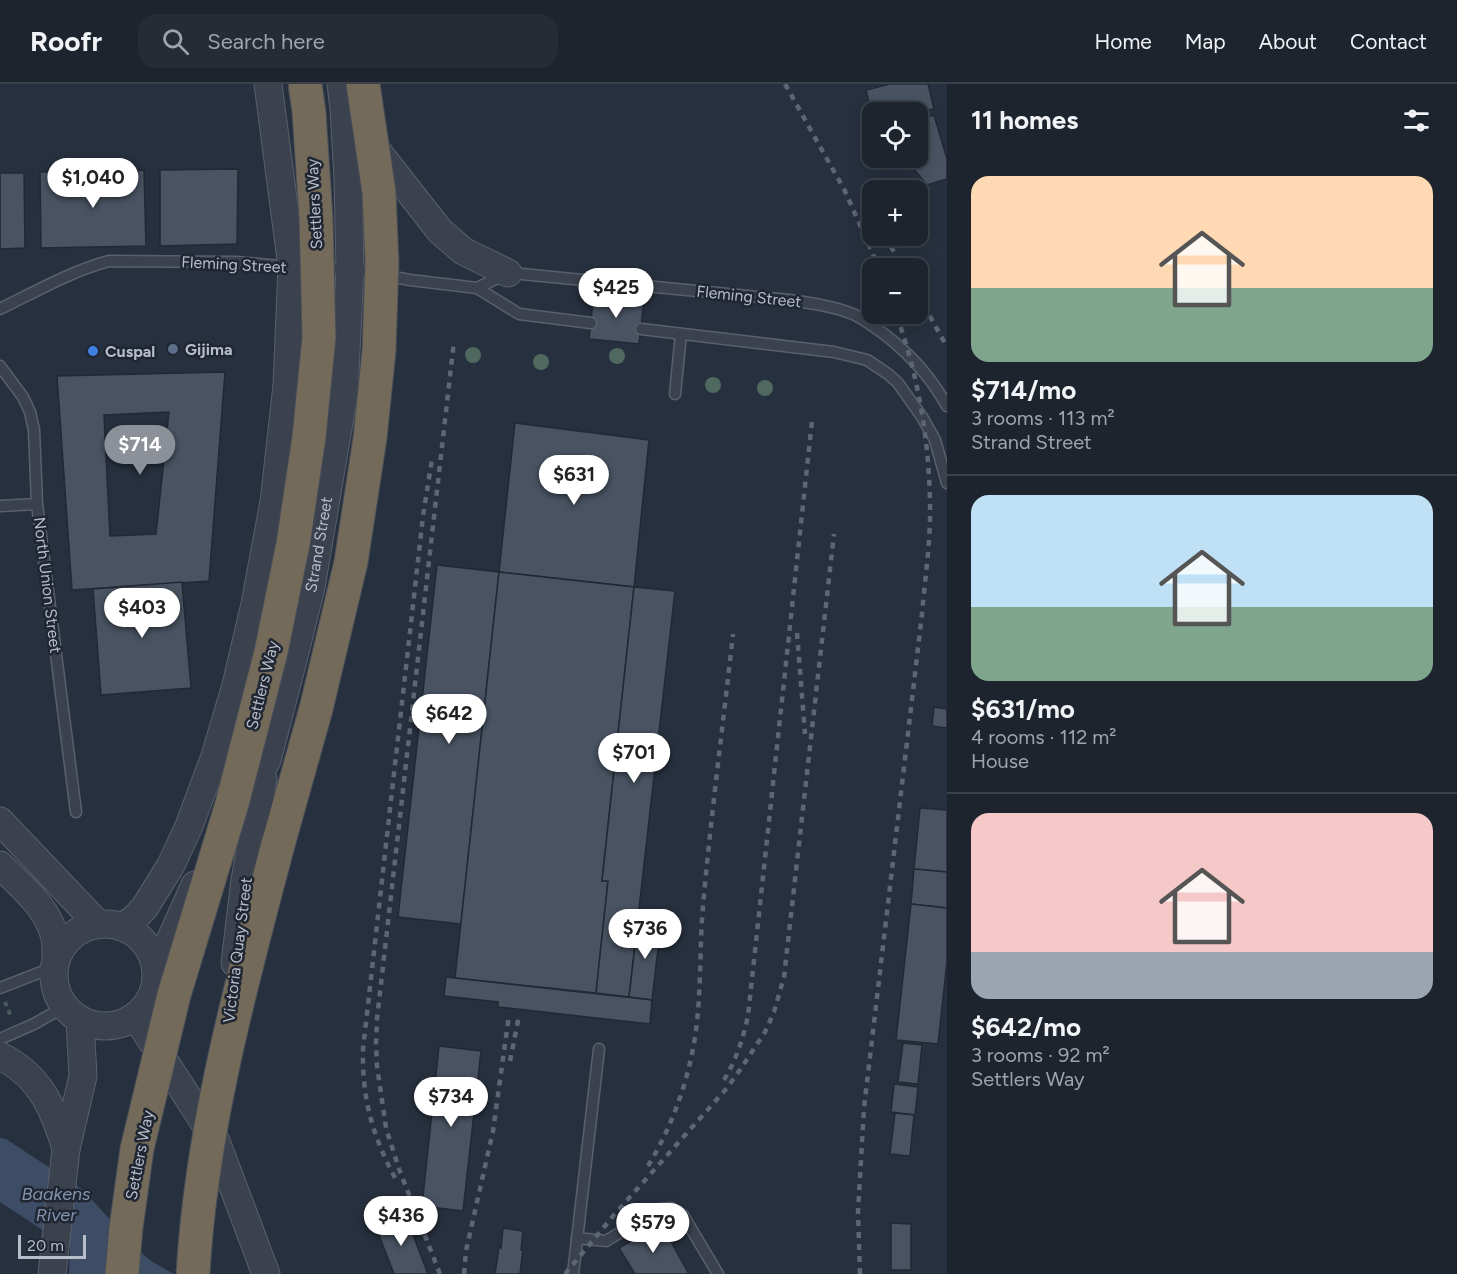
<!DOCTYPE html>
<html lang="en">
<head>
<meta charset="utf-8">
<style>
  body { margin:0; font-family:Figtree,sans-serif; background:#252c36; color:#f1f3f6; height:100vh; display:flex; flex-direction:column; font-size:22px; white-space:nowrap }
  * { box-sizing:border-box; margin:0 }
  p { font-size:20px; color:#a0a4aa }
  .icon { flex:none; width:33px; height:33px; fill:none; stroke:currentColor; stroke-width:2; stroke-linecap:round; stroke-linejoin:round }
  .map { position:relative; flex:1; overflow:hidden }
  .drawer { display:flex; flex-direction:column; background:#1d242e; width:510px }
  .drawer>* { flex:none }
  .fabs { position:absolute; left:862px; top:18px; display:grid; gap:12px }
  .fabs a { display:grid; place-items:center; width:66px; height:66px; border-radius:12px; background:#1d242e; box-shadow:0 3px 15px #0003,0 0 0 2px #3b414a; font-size:30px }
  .scale { position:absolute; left:18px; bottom:15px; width:68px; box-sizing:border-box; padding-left:6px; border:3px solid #b7bec9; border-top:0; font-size:16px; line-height:21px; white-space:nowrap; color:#b7bec9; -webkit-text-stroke:4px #202733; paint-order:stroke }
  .price { position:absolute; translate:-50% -51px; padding:0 14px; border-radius:21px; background:#fff; color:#222; font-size:20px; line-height:39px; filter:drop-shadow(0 2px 3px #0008) }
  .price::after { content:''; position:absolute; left:50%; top:36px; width:18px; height:14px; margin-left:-9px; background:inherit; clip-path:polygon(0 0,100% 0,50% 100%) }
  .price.active { background:#8c9099; color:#fff }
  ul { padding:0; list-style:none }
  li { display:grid; align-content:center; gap:12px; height:318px; padding:0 24px }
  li+li { border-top:2px solid #3b414a }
  li span { display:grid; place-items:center; height:186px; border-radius:18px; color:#555 }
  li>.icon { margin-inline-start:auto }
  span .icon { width:108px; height:108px; fill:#fffc; stroke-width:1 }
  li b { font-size:26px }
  h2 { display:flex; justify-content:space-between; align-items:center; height:72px; padding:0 24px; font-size:26px }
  header { display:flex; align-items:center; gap:36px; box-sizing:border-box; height:84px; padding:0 30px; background:#1d242e; border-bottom:2px solid #3b414a }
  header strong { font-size:28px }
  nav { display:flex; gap:33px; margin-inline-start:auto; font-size:21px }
  .search { width:420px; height:54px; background:#252c36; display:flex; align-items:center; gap:15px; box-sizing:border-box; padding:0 21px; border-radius:18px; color:#a0a4aa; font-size:22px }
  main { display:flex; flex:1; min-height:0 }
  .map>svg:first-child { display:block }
  .water { fill:#3e4d66 }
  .building { fill:#495362; stroke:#222935; stroke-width:1.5; fill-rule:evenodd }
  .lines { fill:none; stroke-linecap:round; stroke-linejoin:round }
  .service-casing { stroke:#59606c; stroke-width:13 }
  .tertiary-casing { stroke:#59606c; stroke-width:29 }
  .motorway-casing { stroke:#464d59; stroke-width:35 }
  .path { stroke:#495b5e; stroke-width:4; stroke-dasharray:4.5 4.5; stroke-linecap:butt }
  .service { stroke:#3b424e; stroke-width:10 }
  .tertiary { stroke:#3b424e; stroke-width:27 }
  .motorway { stroke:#746a59; stroke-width:33 }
  .rail { stroke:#5d6675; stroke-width:4.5; stroke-dasharray:6 6; stroke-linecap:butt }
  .motorway-bridge-casing { stroke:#464d59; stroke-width:35; stroke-linecap:butt }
  .motorway-bridge { stroke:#746a59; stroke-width:33 }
  .tree { fill:#4f6960 }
  .service-dot { fill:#5c6f8a; stroke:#202733; stroke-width:2 }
  .shop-dot { fill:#3f7fe0; stroke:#202733; stroke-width:2 }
  .labels { text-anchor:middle; stroke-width:5; stroke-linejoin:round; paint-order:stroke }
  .street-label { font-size:16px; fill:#b7bec9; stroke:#202733 }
  .poi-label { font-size:16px; font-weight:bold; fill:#b7bec9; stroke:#202733; text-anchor:start }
  .water-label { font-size:18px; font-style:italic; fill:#8193ae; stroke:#202733 }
</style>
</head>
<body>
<header>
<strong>Roofr</strong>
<div class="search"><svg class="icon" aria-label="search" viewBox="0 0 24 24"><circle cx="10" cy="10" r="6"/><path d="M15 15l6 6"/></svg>Search here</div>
<nav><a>Home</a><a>Map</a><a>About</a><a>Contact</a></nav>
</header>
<main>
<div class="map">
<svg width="947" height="1190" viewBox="0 0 947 1190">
  <rect width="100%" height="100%" fill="#27303e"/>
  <polygon class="water" points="0,1054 6,1055 82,1105 135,1163 151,1177 174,1190 69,1190 70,1164 0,1118"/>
  <g class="building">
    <polygon points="890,0 928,0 934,25 917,28 873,28 873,34 866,6"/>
    <polygon points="934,31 947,75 947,95 927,101 908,78 918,74 918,36"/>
    <polygon points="238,85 237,160 160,162 160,86"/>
    <polygon points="144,86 146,162 41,164 40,88"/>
    <polygon points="0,89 24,89 25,164 0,165"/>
    <polygon points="594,210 644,216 639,260 589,255"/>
    <path d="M 225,288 L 209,497 L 72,506 L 57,292 ZM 169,328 L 156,450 L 110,452 L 104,331 Z"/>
    <polygon points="515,339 649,356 634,503 499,488"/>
    <polygon points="437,481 499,488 461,840 398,833"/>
    <polygon points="499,488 634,503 602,797 608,797 596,909 455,894"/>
    <polygon points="182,498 191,604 101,611 93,505"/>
    <polygon points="634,503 675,507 629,913 596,909 608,797 602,797"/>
    <polygon points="934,623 947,625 947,644 932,642"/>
    <polygon points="920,724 947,726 947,788 914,785"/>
    <polygon points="914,785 947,788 947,824 911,820"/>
    <polygon points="911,820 947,824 947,877 938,960 896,956"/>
    <polygon points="638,837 661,839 652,916 629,913"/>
    <polygon points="446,893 652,916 650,940 498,923 498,918 444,912"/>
    <polygon points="903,959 922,961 918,1000 898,998"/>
    <polygon points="439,962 481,967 463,1127 422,1122"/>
    <polygon points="894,1000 918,1003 915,1031 891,1028"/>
    <polygon points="895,1029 914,1031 910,1072 890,1070"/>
    <polygon points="405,1130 428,1190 394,1190 375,1141"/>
    <polygon points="891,1139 911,1140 911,1186 891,1186"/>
    <polygon points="661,1140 689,1190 635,1190 619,1164"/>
    <polygon points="503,1144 523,1147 521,1166 523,1166 520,1190 495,1190 499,1163 501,1164"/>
  </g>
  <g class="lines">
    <defs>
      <g id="service">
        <polyline points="320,184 350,185 410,196 477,204 519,230 591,239"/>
        <path d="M 477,204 L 508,189 L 511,189 L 790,216 C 811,219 833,222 853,230 C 864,235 874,243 884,250 C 911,271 930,292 947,322"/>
        <path d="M 0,225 C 35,208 71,187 109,177 L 236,178 L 292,183"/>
        <polyline points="641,245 834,268 867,276 888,290 898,299 922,333 935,356 947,399"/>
        <polyline points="0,282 23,313 30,328 34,346 37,420 76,728"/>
        <polyline points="675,310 681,250"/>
        <polyline points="0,422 37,420"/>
        <polyline points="0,904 54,883"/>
        <polyline points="0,955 34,940 64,923"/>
        <polyline points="577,1154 606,1157 659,1125 671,1124 683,1131 718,1190"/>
        <polyline points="573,1190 599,965"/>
      </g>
      <g id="tertiary">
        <polyline points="371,59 440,147 463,167 508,189"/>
        <path id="s1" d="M 237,726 L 267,676 L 293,576 L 311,503 L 344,309 L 350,185 L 348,95 L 344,25 L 341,0"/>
        <polyline points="0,737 98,840"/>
        <path d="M 0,781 C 21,802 48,823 55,854 C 56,860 56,867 56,873"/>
        <circle cx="105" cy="891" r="51"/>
        <polyline points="122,843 135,834 145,823 171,781 189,742 215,672 236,601 255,520 274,418 287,301 292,183 268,0"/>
        <polyline points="235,879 245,796 263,695"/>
        <polyline points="156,888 195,801"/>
        <polyline points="136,933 216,1057 266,1190"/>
        <path d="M 0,972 C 40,991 54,1025 66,1065"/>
        <polyline points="52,1190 66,1065 83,992 80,937"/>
      </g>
      <polyline id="motorway" points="279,757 316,625"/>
    </defs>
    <use href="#service" class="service-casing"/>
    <use href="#tertiary" class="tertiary-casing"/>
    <use href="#motorway" class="motorway-casing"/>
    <polyline class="path" points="5,918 11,933"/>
    <use href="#service" class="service"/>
    <use href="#tertiary" class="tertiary"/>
    <use href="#motorway" class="motorway"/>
    <g class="rail">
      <polyline points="785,0 845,107 879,184"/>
      <polyline points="885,152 903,184"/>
      <polyline points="918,211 947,263"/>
      <polyline points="797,549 805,650"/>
      <polyline points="510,977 519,932"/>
      <path d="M 724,996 C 736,976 743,955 748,932 L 812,337"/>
      <path d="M 648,1082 C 676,1036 694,981 698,927 C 701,892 700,857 703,822 C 711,731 723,641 733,550"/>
      <path d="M 395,1094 C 372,1050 362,1015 363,965 L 423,432 L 432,375"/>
      <polyline points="440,1190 399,1085 386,1044 377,982 376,959 377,935 454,257"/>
      <polyline points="464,1190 466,1167 493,1047 509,931"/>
      <polyline points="565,1190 614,1131 727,1004 742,983 765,948 774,928 784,893 834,450"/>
      <path d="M 860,1190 L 858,1128 L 864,1024 L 922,530 C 925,493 931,456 930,419 C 929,355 918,290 896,230"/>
    </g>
    <defs>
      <g id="motorway-bridge">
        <polyline points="316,625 351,478 370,354 379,267 382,178 379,108 363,0"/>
        <polyline points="122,1190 126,1144 137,1065 174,911 232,720 271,568 293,460 309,353 319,253 316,134 309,28 305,0"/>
        <path d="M 193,1190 C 201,1045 242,897 279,757"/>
      </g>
    </defs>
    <use href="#motorway-bridge" class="motorway-bridge-casing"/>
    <use href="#motorway-bridge" class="motorway-bridge"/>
  </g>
  <g class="tree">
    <circle cx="473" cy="271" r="8"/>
    <circle cx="617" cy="272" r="8"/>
    <circle cx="541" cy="278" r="8"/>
    <circle cx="713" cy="301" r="8"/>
    <circle cx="765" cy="304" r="8"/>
  </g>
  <circle class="service-dot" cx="173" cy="265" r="6"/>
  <circle class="shop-dot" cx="93" cy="267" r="6"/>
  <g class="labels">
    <g class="street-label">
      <text transform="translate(314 120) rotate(-93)" y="6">Settlers Way</text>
      <text transform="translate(234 180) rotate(3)" y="6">Fleming Street</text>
      <text transform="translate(749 212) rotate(6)" y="6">Fleming Street</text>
      <text dy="6" stroke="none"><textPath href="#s1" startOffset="280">Strand Street</textPath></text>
      <text transform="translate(48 501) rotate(83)" y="6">North Union Street</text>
      <text transform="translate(262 601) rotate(-76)" y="6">Settlers Way</text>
      <text transform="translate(237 866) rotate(-83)" y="6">Victoria Quay Street</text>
      <text transform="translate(139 1071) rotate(-79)" y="6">Settlers Way</text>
    </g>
    <g class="poi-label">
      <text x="185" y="271">Gijima</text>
      <text x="105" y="273">Cuspal</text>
    </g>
    <g class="water-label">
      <text x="56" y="1116">Baakens<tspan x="56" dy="21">River</tspan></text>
    </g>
  </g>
</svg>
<div class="fabs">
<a><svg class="icon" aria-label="locate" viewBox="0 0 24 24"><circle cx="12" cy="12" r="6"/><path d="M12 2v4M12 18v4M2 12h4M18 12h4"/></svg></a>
<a>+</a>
<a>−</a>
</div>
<div class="scale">20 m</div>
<b class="price" style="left:93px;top:125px">$1,040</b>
<b class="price" style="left:616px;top:235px">$425</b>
<b class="price active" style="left:140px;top:392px">$714</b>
<b class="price" style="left:574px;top:422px">$631</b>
<b class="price" style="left:142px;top:555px">$403</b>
<b class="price" style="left:449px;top:661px">$642</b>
<b class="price" style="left:634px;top:700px">$701</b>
<b class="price" style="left:645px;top:876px">$736</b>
<b class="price" style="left:451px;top:1044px">$734</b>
<b class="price" style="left:401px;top:1163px">$436</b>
<b class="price" style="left:653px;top:1170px">$579</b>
</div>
<section class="drawer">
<h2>11 homes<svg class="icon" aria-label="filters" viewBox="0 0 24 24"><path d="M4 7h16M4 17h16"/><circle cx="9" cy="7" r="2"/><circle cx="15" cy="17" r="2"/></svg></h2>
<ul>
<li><span style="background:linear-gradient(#ffd9b3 60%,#7fa58c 0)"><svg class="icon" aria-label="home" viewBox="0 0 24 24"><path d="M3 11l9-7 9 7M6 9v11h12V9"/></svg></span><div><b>$714/mo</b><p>3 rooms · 113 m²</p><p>Strand Street</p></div></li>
<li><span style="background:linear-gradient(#bfe0f5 60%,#7fa58c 0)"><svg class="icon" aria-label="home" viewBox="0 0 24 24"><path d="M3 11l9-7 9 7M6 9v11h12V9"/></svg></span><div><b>$631/mo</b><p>4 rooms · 112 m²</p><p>House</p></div></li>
<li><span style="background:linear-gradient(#f6c9c9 75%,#9aa5b1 0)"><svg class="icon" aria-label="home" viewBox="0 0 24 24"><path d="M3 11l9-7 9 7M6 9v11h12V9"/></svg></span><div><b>$642/mo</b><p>3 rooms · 92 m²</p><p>Settlers Way</p></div></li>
</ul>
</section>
</main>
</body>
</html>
